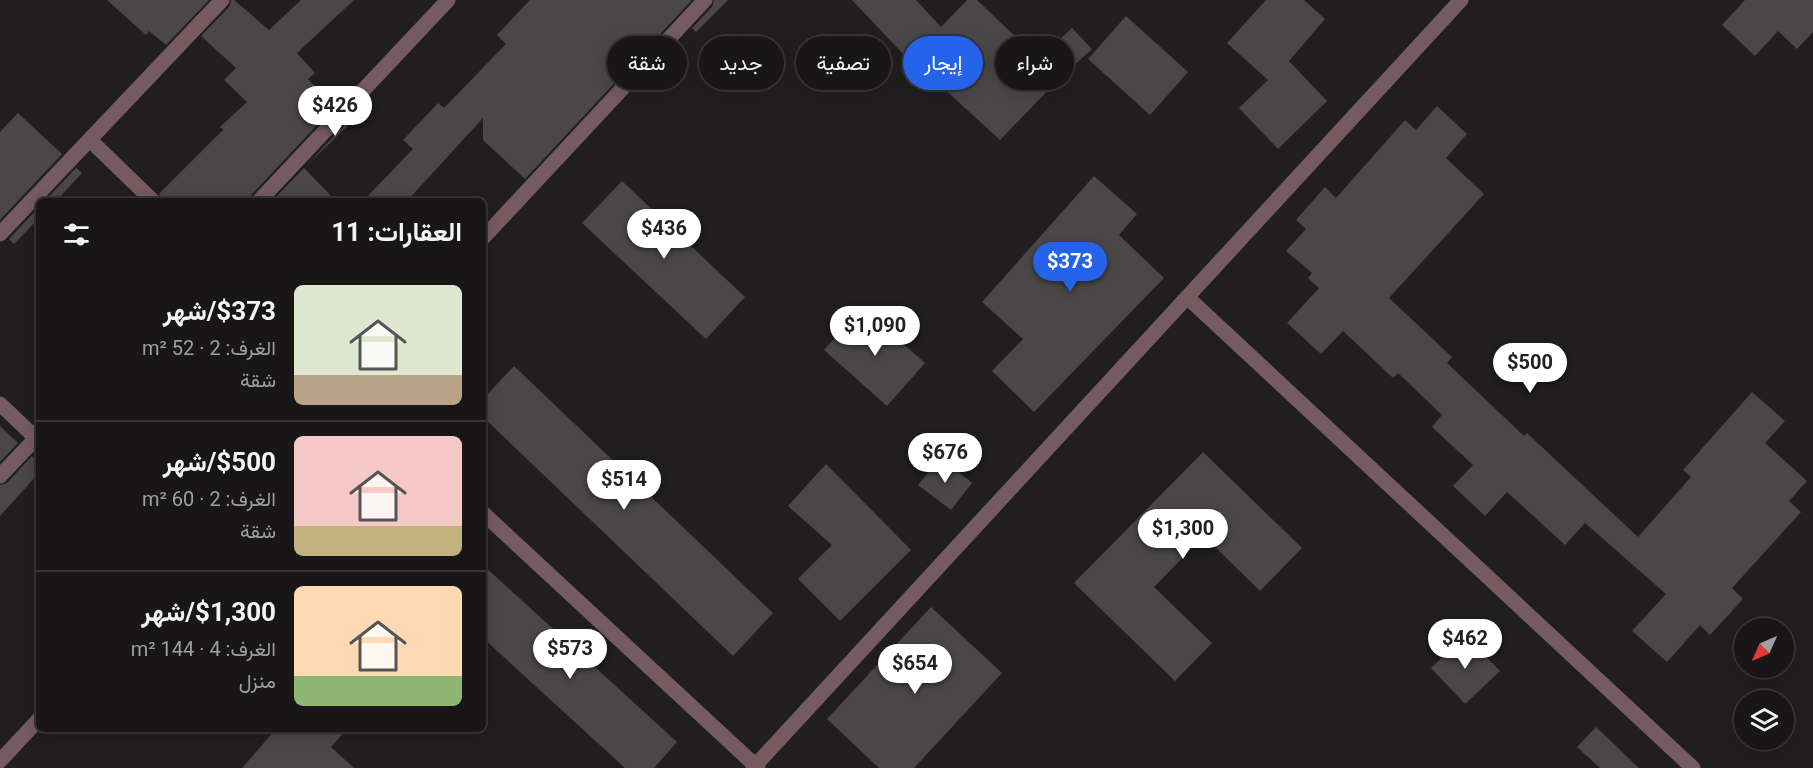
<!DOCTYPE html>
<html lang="ar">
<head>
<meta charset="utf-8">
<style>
  body { margin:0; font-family:Roboto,Vazirmatn,sans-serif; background:#221f20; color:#f1f3f6; direction:rtl; height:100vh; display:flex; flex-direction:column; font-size:22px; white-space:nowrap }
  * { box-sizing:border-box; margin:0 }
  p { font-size:20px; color:#9f9fa1 }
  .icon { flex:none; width:33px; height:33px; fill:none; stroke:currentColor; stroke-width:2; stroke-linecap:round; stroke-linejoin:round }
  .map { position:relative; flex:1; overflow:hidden; direction:ltr }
  .details { position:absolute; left:36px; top:198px; width:450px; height:534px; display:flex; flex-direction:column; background:#191617; border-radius:9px; box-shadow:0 3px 15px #0003,0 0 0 2px #373536; direction:rtl }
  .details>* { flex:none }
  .hud { position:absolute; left:504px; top:36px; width:570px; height:54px; direction:rtl; display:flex; gap:12px }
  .needle { width:39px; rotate:225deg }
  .fabs { position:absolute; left:1734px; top:618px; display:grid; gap:12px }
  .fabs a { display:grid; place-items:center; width:60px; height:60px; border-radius:50%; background:#191617; box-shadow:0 3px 15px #0003,0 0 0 2px #373536; font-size:30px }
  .price { position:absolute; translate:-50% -51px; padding:0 14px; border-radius:21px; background:#fff; color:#222; font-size:20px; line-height:39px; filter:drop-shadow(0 2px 3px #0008) }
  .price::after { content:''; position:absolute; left:50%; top:36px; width:18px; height:14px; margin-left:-9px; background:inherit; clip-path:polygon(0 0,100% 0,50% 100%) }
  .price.on { background:#2563eb; color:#fff }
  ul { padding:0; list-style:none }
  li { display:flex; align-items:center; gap:18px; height:150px; padding:0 24px }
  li+li { border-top:2px solid #373536 }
  li span { display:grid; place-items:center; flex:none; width:168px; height:120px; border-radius:9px; color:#555 }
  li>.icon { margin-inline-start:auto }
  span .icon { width:72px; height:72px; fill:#fffc; stroke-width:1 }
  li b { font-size:26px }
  h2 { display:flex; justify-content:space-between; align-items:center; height:72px; padding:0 24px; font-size:26px }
  .pill { padding:0 21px; border-radius:27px; background:#191617; box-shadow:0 3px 15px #0003,0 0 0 2px #373536; font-size:21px; line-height:54px }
  .pill.on { background:#2563eb; color:#fff }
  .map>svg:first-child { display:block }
  .building { fill:#4b4748 }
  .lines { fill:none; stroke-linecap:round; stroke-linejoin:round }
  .minor { stroke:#755a61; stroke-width:15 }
</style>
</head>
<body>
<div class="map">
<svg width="1813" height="768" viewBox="0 0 1813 768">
  <rect width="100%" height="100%" fill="#211e1f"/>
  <g class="building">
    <polygon points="107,0 209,0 166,45 149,31 146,35"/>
    <polygon points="231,0 234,0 269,30 301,0 354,0 297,53 315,73 308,79 334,107 252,194 249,201 162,201 159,194 223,130 220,127 247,102 224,80 236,68 201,36 229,7"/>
    <polygon points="530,0 692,0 525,179 483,140 483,118 407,201 363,201 413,149 403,140 438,103 444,108 506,44 497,35"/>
    <polygon points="714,0 728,0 696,32 692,28 712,7"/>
    <polygon points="852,0 916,0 941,27 967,0 977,0 1039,59 1072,28 1092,49 1056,82 1000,140 905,53 904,55"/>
    <polygon points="1266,0 1304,0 1325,19 1289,61 1327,101 1278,149 1239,108 1268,80 1227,43"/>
    <polygon points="1745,0 1813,0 1813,32 1797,49 1778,31 1755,56 1722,25"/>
    <polygon points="1126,16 1188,72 1150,115 1088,59"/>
    <polygon points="1437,106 1467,134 1446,158 1484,194 1389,298 1452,357 1447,363 1524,436 1527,433 1638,537 1691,477 1683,470 1752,392 1785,421 1765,443 1807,481 1789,501 1801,512 1732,588 1743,599 1710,635 1700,625 1667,662 1632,631 1666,594 1585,523 1565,545 1507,492 1485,516 1453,486 1473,465 1432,427 1442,415 1398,373 1393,378 1343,331 1321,354 1287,323 1319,288 1308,278 1312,273 1286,251 1306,229 1296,220 1325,187 1336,198 1405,120 1416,130"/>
    <polygon points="18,113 62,154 0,220 0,132"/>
    <polygon points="348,121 350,124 307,165"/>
    <polygon points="76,168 82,173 56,201 45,201"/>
    <polygon points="304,168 336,201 272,201"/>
    <polygon points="1094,176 1137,214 1119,235 1164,278 1034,412 992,371 1023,339 982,302"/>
    <polygon points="622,181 745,297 706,339 582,223"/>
    <polygon points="39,207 39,218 14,244 9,239"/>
    <polygon points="862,308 925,363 887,406 824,350"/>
    <polygon points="514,366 773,613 733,656 483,417 483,399"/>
    <polygon points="0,426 18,443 0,462"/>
    <polygon points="1203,452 1302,548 1260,591 1204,536 1154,587 1212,643 1175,681 1074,583"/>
    <polygon points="32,456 39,462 39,473 0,516 0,485 7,483"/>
    <polygon points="941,457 972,483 951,510 918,485"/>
    <polygon points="826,464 911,550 840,621 798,579 832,545 788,506"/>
    <polygon points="483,565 677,742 654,768 625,768 483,638"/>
    <polygon points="931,607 1002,673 914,768 879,768 827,719"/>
    <polygon points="1465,635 1500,671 1465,704 1431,668"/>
    <polygon points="1596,727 1639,768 1600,768 1577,747"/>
    <polygon points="276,729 347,729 331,747 354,768 242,768"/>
  </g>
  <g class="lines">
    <g class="minor">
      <polyline points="90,140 153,201"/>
      <polyline points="259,201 448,0"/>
      <polyline points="0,234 222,0"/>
      <polyline points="483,238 705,0"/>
      <polyline points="1187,297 1693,768"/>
      <polyline points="0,404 39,441"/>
      <polyline points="0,476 39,435"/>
      <polyline points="483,513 758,768"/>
      <polyline points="0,761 39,719"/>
      <polyline points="753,768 1461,0"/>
    </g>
  </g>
</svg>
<div class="fabs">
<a><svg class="needle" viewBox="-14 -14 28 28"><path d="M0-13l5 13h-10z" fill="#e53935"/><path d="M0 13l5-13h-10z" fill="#9f9fa1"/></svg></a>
<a><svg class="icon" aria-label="layers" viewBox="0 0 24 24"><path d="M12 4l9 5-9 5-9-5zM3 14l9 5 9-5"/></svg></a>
</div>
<b class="price" style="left:335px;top:137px">$426</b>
<b class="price" style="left:664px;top:260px">$436</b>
<b class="price on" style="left:1070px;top:293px">$373</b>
<b class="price" style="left:875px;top:357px">$1,090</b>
<b class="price" style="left:1530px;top:394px">$500</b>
<b class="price" style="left:945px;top:484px">$676</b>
<b class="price" style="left:624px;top:511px">$514</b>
<b class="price" style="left:1183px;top:560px">$1,300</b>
<b class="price" style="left:1465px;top:670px">$462</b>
<b class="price" style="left:570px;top:680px">$573</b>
<b class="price" style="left:915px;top:695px">$654</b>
<div class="hud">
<a class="pill">شراء</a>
<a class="pill on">إيجار</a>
<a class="pill">تصفية</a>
<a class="pill">جديد</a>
<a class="pill">شقة</a>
</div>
<section class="details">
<h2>العقارات: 11<svg class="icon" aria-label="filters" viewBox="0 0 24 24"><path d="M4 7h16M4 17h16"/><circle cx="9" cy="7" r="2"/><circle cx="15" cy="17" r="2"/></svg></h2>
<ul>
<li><span style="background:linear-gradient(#dfe7d0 75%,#b9a48a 0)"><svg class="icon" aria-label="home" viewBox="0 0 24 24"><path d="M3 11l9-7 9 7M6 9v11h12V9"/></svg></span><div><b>$373/شهر</b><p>الغرف: 2 · 52 m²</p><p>شقة</p></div></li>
<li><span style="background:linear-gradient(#f6c9c9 75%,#c2b280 0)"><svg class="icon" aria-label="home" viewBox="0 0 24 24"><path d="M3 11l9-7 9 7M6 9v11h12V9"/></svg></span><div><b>$500/شهر</b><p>الغرف: 2 · 60 m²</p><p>شقة</p></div></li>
<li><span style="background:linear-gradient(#ffd9b3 75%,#8fb573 0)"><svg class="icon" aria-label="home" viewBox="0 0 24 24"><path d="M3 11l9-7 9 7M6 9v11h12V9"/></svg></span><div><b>$1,300/شهر</b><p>الغرف: 4 · 144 m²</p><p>منزل</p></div></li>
</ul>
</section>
</div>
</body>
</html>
